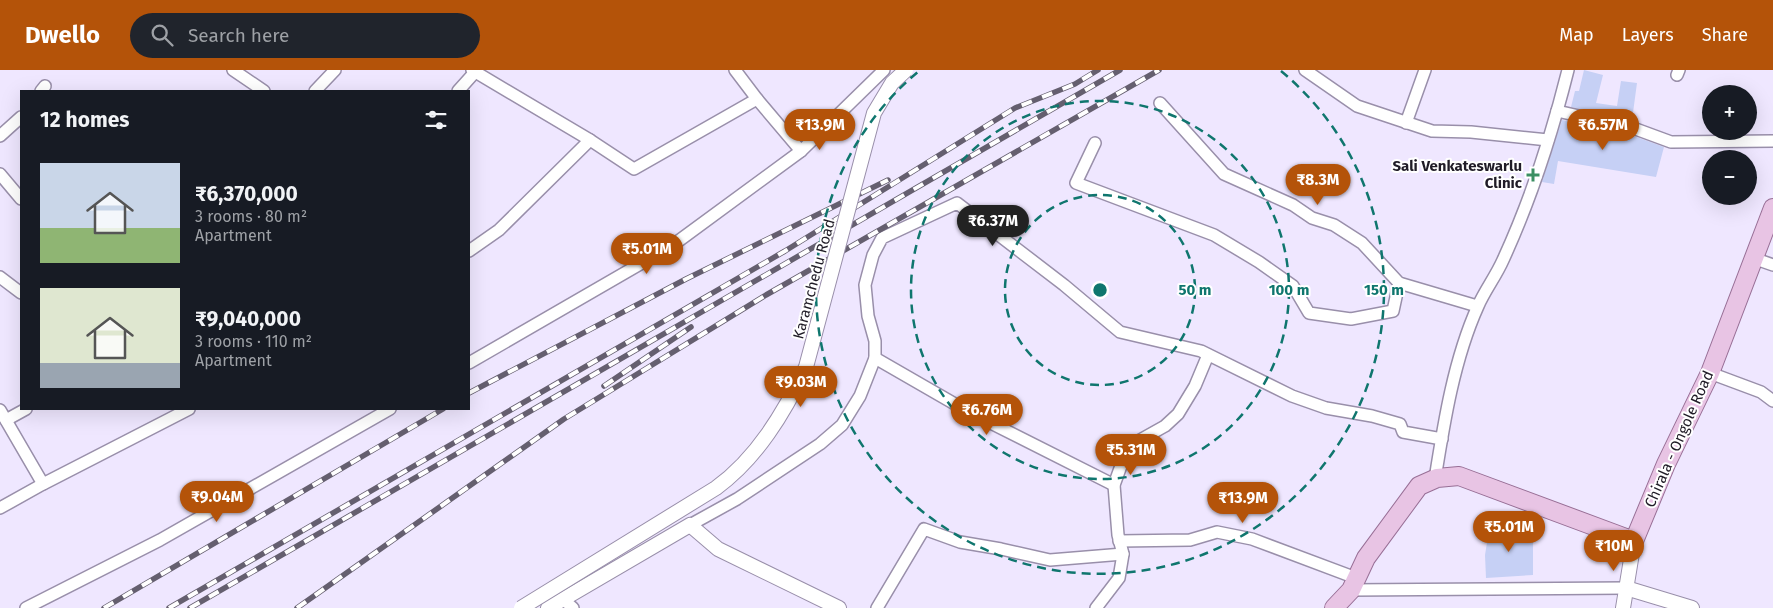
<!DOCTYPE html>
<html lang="en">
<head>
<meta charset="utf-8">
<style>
  body { margin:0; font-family:"Fira Sans",sans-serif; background:#20242c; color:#f1f3f6; height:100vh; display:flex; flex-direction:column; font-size:19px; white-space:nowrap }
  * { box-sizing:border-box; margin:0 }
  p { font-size:16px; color:#9ea1a6 }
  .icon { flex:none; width:28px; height:28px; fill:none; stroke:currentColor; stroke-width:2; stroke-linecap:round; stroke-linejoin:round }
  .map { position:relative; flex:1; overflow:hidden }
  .details { position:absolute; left:20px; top:20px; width:450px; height:320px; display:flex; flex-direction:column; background:#171b24; border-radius:0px; box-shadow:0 5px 20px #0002 }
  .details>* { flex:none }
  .buttons { position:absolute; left:1702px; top:15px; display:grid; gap:10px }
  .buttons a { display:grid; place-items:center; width:55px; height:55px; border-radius:50%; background:#171b24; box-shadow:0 5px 20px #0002; font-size:25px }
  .price { position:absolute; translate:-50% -42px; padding:0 11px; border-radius:18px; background:#b45309; color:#fff; font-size:16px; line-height:32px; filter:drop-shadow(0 1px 2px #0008) }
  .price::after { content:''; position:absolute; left:50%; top:30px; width:15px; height:11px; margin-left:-8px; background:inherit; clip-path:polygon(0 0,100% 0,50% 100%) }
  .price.on { background:#222; color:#fff }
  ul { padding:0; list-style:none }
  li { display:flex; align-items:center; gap:15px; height:125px; padding:0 20px }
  li span { display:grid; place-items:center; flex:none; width:140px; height:100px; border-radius:0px; color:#555 }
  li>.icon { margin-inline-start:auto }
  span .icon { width:60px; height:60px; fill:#fffc; stroke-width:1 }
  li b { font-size:21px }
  h2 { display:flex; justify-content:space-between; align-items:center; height:60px; padding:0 20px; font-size:21px }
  header { display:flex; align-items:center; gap:30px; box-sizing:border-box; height:70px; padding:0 25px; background:#b45309; color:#fff }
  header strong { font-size:24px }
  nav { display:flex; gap:28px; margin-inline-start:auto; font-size:18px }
  .search { width:350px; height:45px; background:#20242c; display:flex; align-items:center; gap:12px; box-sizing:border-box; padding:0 18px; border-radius:28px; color:#9ea1a6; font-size:19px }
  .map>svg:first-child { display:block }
  .building { fill:#c6d0f5 }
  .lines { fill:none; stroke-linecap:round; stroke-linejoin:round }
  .minor-casing { stroke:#998faa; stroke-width:14 }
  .tertiary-casing { stroke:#998faa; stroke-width:16 }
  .primary-casing { stroke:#986f96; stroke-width:20 }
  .minor { stroke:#fff; stroke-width:11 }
  .tertiary { stroke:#fff; stroke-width:14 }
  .primary { stroke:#e8c4e4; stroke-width:18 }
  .rail-casing { stroke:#655f6f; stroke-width:5.5 }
  .rail { stroke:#fff; stroke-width:4; stroke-dasharray:11; stroke-linecap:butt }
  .tertiary-bridge-casing { stroke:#998faa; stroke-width:16; stroke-linecap:butt }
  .tertiary-bridge { stroke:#fff; stroke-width:14 }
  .ring { fill:none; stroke:#0f766e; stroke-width:2.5; stroke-dasharray:9 6 }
  .poi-dot { fill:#3b8f62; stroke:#fff; stroke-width:2 }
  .labels { text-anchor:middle; stroke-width:4; stroke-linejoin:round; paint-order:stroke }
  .poi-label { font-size:15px; font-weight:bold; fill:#201c27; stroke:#fff; text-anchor:end }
  .street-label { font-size:15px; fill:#201c27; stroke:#fff }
  .centre { fill:#0f766e; stroke:#fff; stroke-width:2.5 }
  .ring-label { font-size:15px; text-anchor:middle; font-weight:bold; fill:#0f766e; stroke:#fff; stroke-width:4; stroke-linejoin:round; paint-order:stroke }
</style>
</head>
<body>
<header>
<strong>Dwello</strong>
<div class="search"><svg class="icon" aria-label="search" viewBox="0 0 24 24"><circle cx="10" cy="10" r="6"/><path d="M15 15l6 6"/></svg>Search here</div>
<nav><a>Map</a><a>Layers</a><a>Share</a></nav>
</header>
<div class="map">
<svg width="1773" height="538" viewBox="0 0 1773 538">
  <rect width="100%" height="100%" fill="#efe7ff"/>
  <g class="building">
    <polygon points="1584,0 1603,5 1596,33 1617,36 1621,11 1637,13 1632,50 1571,37 1575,21 1579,21"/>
    <polygon points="1562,50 1631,65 1664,77 1656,107 1558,91 1554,114 1542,112"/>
    <polygon points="1515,459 1533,462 1533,505 1486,508 1485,485 1489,460"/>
  </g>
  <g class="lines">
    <defs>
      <g id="minor">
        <polyline points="233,0 264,21"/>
        <polyline points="1305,0 1357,36 1432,61 1471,62 1548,70"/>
        <polyline points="1677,5 1679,0"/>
        <polyline points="41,21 45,16"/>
        <polyline points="315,21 335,0"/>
        <polyline points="458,21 475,2"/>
        <polyline points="757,29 801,81 884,0"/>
        <polyline points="1160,33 1224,104 1293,135 1312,148 1334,155 1362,173 1399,213 1477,236"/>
        <polyline points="1557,41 1633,58 1671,72 1773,71"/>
        <polyline points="1406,53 1425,0"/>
        <polyline points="0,66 21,47"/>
        <polyline points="590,70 634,99 757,29 735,0"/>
        <polyline points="1095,73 1076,113 1214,165 1259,192 1293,216 1309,243 1351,249 1393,241 1399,213"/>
        <polyline points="0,104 21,129"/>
        <polyline points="469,181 499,160 590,70 472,0"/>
        <polyline points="1753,188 1773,195"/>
        <polyline points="0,207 21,223"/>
        <polyline points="875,288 967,341 1114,415"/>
        <polyline points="469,293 673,175 801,81"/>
        <polyline points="1710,303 1761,322 1773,331"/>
        <polyline points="0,340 43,414"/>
        <polyline points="6,350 26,339"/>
        <path d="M 1435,409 C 1444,352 1454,289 1478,236 C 1485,220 1496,206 1503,190 C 1531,129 1552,64 1568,0"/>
        <polyline points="0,438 43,414 189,339"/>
        <polyline points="690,455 737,429 820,374 842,355 860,326 875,288 875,271 868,246 865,215 873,185 882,168 957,133 1064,215 1120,262 1201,281 1292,326 1326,338 1372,346 1400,354 1403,362 1442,369"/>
        <polyline points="1119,471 1190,470 1217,462 1252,469 1356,508"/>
        <polyline points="1351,520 1626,518"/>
        <polyline points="563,529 573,538"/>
        <polyline points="26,538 160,470 390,339"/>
        <polyline points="877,538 924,459 960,472 1001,479 1050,490 1123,484"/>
        <polyline points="1096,538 1119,508 1123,484 1118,465 1114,415 1122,393 1140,370 1165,356 1178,344 1195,316 1208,285"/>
      </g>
      <g id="tertiary">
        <polyline points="1626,518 1692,538"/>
        <polyline points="548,538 690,455 718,479 839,538"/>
        <polyline points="1623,538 1634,471"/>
      </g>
      <polyline id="primary" points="1334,538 1351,520 1366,488 1419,416 1437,408 1459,406 1634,471 1666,394 1710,303 1773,138"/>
    </defs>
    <use href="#minor" class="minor-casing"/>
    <use href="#tertiary" class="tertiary-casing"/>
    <use href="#primary" class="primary-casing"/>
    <use href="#minor" class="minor"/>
    <use href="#tertiary" class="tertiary"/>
    <use href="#primary" class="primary"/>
    <defs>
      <g id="rail">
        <polyline points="604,316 691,257"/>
        <polyline points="469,323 686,209 888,110"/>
        <polyline points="104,538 443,339"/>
        <polyline points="169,538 785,181 1015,38 1075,14 1098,0"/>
        <polyline points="190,538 1120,0"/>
        <polyline points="297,538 564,349 766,225 1159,0"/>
      </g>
    </defs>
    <use href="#rail" class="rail-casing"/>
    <use href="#rail" class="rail"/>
    <defs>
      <path id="tertiary-bridge" d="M 521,538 L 716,418 C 757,388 784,343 806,297 L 874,43 L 892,13 L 906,0"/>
    </defs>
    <use href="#tertiary-bridge" class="tertiary-bridge-casing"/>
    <use href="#tertiary-bridge" class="tertiary-bridge"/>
  </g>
  <g class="ring">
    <circle cx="1100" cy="220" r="95"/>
    <circle cx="1100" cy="220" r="189"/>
    <path d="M1281 1A284 284 0 1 1 919 1"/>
  </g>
  <path class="poi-dot" d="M1530.5 97.5h5v5h5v5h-5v5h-5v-5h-5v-5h5z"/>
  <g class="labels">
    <g class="poi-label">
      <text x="1522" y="101">Sali Venkateswarlu<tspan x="1522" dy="17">Clinic</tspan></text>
    </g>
    <g class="street-label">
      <text transform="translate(814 209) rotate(-75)" y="5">Karamchedu Road</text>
      <text transform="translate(1679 369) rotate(-66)" y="5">Chirala - Ongole Road</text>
    </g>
  </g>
  <circle cx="1100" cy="220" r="8" class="centre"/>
  <g class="ring-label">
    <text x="1195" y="225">50 m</text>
    <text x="1289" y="225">100 m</text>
    <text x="1384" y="225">150 m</text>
  </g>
</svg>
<div class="buttons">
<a>+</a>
<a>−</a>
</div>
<b class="price" style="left:820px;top:81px">₹13.9M</b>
<b class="price" style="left:1603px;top:81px">₹6.57M</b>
<b class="price" style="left:1318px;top:136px">₹8.3M</b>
<b class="price on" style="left:993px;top:177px">₹6.37M</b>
<b class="price" style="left:647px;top:205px">₹5.01M</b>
<b class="price" style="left:801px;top:338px">₹9.03M</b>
<b class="price" style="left:987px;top:366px">₹6.76M</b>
<b class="price" style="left:1131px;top:406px">₹5.31M</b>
<b class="price" style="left:217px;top:453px">₹9.04M</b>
<b class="price" style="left:1243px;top:454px">₹13.9M</b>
<b class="price" style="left:1509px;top:483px">₹5.01M</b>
<b class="price" style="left:1614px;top:502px">₹10M</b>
<section class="details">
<h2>12 homes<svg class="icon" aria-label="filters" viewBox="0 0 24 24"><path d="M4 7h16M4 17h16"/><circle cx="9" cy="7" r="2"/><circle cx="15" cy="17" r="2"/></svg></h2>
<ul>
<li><span style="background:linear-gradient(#c9d6e8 65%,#8fb573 0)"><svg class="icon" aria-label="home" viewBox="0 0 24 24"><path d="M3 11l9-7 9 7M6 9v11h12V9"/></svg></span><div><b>₹6,370,000</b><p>3 rooms · 80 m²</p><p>Apartment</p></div></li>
<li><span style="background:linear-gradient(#dfe7d0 75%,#9aa5b1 0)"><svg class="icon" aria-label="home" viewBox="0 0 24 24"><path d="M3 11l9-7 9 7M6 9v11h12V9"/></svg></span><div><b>₹9,040,000</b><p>3 rooms · 110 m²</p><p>Apartment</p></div></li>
</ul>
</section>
</div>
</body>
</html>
